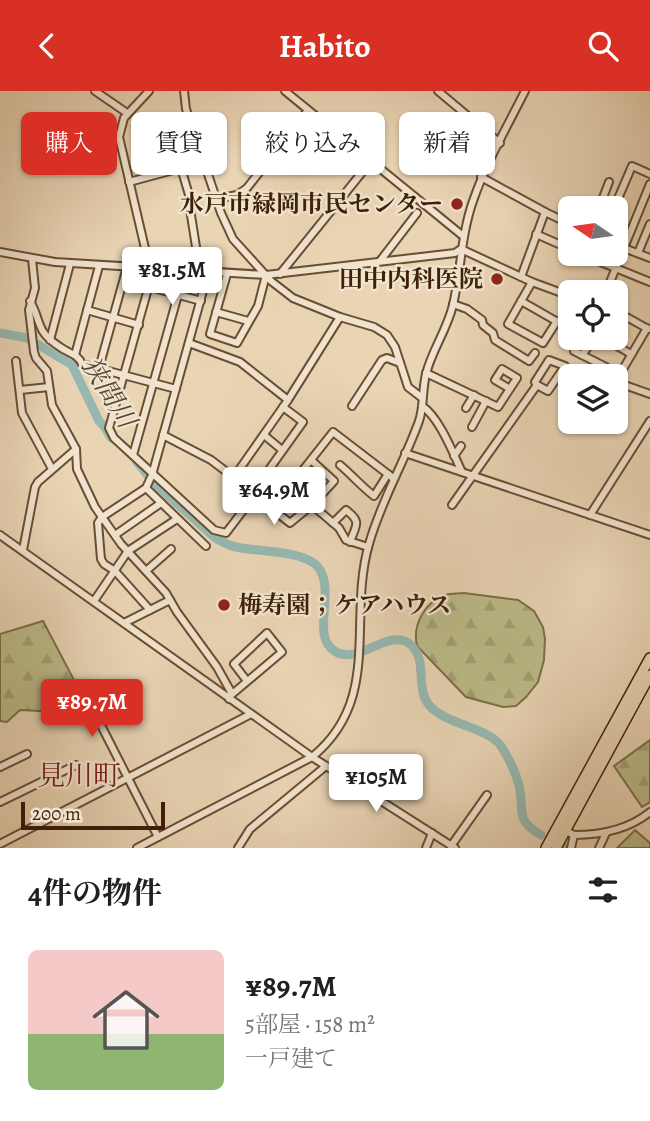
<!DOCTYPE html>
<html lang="ja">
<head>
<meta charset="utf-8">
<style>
  body { margin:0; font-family:Alegreya,"Noto Serif JP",serif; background:#f6f6f6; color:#202124; height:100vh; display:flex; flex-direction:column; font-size:26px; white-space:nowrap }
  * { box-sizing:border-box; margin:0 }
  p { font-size:23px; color:#757577 }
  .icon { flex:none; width:38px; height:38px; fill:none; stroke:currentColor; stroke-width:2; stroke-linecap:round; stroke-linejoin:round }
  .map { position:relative; height:757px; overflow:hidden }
  .details { display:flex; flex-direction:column; background:#fff; flex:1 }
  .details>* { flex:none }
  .hud { position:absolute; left:21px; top:21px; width:609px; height:63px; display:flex; gap:14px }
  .needle { width:46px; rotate:283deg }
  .tools { position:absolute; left:558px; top:105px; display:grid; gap:14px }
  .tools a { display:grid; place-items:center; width:70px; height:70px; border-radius:10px; background:#fff; box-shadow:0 2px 5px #0004; font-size:35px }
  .scale { position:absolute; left:21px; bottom:18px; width:144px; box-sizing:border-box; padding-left:7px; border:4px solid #3e2108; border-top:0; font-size:19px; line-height:24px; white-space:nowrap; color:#3e2108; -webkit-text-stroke:5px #f1e3ce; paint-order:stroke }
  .price { position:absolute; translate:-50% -60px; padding:0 16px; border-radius:7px; background:#fff; color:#222; font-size:23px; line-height:46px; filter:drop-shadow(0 2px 4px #0008) }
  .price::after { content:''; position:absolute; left:50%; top:42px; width:21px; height:16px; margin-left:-10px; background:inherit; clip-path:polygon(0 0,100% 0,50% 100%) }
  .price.on { background:#d93025; color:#fff }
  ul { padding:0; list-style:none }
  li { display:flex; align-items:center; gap:21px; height:175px; padding:0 28px }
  li span { display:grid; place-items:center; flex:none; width:196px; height:140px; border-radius:10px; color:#555 }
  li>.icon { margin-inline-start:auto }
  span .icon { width:84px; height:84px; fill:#fffc; stroke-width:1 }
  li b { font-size:30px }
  h2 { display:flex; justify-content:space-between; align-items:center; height:84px; padding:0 28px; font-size:30px }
  .chip { padding:0 24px; border-radius:10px; background:#fff; box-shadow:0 2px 5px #0004; font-size:24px; line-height:63px }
  .chip.on { background:#d93025; color:#fff }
  header { display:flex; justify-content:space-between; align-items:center; height:91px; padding:0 28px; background:#d93025; color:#fff; font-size:32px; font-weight:700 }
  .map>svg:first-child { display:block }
  .forest { fill:url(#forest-firs); stroke:#7d6e48; stroke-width:2 }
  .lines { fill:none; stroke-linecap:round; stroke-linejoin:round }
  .river { stroke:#97b8b1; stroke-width:9 }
  .minor-casing { stroke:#694e33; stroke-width:10 }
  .highway-casing { stroke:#3e2108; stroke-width:12 }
  .minor { stroke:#f1e3ce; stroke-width:6 }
  .highway { stroke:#e9d4b4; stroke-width:9 }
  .poi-dot { fill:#8f2418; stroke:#f1e3ce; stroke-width:2.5 }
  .labels { text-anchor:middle; stroke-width:5; stroke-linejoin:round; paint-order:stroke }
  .poi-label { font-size:24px; font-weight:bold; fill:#3e2108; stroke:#f1e3ce; text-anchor:end }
  .water-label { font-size:26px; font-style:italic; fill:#544732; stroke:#f1e3ce }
  .quarter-label { font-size:28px; fill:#7a1f14; stroke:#f1e3ce }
</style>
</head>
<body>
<header><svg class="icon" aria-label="back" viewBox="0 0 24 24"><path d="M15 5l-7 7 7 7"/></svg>Habito<svg class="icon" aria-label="search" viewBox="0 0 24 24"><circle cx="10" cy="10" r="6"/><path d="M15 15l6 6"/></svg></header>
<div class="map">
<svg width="650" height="757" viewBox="0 0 650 757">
  <defs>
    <pattern id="forest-firs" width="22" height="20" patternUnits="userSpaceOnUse" patternTransform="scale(1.75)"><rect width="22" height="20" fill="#bcbb89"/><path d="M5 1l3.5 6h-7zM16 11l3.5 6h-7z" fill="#a3a075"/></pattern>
  </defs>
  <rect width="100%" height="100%" fill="#e9d4b4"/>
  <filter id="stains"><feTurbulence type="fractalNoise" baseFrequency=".00286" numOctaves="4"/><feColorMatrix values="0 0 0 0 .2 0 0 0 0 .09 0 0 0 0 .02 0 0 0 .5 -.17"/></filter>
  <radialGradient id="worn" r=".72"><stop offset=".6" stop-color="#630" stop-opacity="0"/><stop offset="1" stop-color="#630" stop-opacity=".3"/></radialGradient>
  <g class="forest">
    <path d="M 464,502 L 518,509 L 534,520 L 543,536 L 545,548 L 544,569 L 538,591 L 526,606 L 516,615 L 503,616 L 466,606 L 417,555 C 412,534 425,510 446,504 C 451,502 458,503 464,502 Z"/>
    <polygon points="43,530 75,591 62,597 60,621 20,619 7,631 0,630 0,543"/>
    <polygon points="650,649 650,711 642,716 614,675"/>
    <polygon points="635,739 650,752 650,757 617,757"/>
  </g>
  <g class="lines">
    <g class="river">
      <polyline points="0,242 27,247 72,274 99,330 104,335 111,347"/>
      <path d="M 137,371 L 153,391 L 213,445 C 220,450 227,454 236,456 C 258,461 303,459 318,476 C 337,500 309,546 336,561 C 360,574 390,535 411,554 C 428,570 415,597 429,614 C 448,636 492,635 504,660 C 510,670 516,683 519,694 C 525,720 514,728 541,744"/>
      <polyline points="563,755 566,757"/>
    </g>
    <defs>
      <g id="minor">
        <polyline points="95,0 127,22"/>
        <polyline points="149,0 124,27 119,46 148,170 153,180 109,337 114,347 214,439 226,442 254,405 253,401 303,331 283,316"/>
        <polyline points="184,0 186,18 221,122 233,148 271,190 293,207 340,226 374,236 387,244 395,256 408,296 421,306"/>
        <polyline points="285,0 463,145"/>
        <polyline points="438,0 500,52"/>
        <polyline points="481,86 545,121"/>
        <polyline points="129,91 181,77 192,114 190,118 200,181"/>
        <polyline points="217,108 237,104 247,97 308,19"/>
        <polyline points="599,117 609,91"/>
        <polyline points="614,117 632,75 650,83"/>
        <polyline points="536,143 570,158"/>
        <polyline points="616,154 650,167"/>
        <polyline points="0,161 55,171 266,184 455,162 461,158 532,191 570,205"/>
        <polyline points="638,162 650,133"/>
        <polyline points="581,163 650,191"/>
        <polyline points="32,168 35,197 29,219 34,261 36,267 47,280 52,314 76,358 77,378 95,416 121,453 166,502 177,521 217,576 231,601 229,608"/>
        <polyline points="380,170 417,122"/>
        <polyline points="227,183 210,243 237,252 258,215 266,184"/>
        <polyline points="280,183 372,69"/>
        <polyline points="521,186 545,121 570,133"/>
        <polyline points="532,191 508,233 543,252 557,230"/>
        <polyline points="150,196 201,210"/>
        <polyline points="606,201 650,93"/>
        <path d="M 30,210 C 42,231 35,240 60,256 C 68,262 78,263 82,273 L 176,298"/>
        <polyline points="521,210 570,238"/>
        <polyline points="453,213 467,218 482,229 483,234 493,242 495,249 529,270 535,262"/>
        <polyline points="87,219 139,234"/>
        <polyline points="616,220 648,238"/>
        <polyline points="216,221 248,230"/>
        <polyline points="603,247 631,263"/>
        <polyline points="50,249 70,173"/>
        <polyline points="189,252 240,271 288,309"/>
        <polyline points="574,260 606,276"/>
        <polyline points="75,264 99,175"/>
        <polyline points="582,264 595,247"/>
        <polyline points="16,270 22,322 52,378"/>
        <polyline points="99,277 127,176"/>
        <polyline points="426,282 498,316 517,287 502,278 495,289 510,298"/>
        <polyline points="616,290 647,237"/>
        <polyline points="616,291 650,303"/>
        <polyline points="20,299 49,296"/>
        <polyline points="352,315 382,269 387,267 400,272"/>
        <path d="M 422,315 C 439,326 453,362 462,381"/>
        <polyline points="466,317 474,304"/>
        <polyline points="472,336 486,310"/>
        <polyline points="163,344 211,369 253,401"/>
        <polyline points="264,344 282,359"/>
        <polyline points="405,362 650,444"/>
        <polyline points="133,364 178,204"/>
        <polyline points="454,365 461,355"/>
        <polyline points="311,369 334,390 312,414 290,432 272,418 333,341 393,387"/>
        <path d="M 340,374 C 352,384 361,395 374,405 L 388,383"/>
        <polyline points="234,386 288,309 340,226"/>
        <polyline points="146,397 206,455"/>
        <polyline points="254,405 269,416"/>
        <polyline points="312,414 339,437 346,449 368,456"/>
        <polyline points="452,414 537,294 548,300 565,275 549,269 535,291 537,294"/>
        <polyline points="590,424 650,330"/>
        <path d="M 333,432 L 346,419 C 362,431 356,434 350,451"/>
        <polyline points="0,444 312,666 455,757"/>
        <polyline points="115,444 161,412"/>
        <polyline points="23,459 35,396 38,391 76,358"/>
        <polyline points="146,480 171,458"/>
        <polyline points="94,510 128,460 177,428"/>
        <polyline points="150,519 115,480 104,473 101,468 98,432 102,426 146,397 152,384 208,182"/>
        <polyline points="124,532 170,509"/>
        <polyline points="82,597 158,746"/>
        <polyline points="231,604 282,561 267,542 234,573 247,590"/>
        <polyline points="0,676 27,663"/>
        <polyline points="0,711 76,674"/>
        <polyline points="570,742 574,744 571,757"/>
        <path d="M 574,744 C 601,744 628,739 650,721"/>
        <polyline points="0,753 251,623"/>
        <polyline points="451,755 487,704"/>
        <path d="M 137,757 L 312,666 C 383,608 347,529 369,453 C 381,410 404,372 419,330 C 424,316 422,299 426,283 C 432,259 447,239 453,214 C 461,180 461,144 473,110 C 486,72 507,36 525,0"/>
        <polyline points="238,757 250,738 326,675"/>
        <polyline points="426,757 432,742"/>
        <polyline points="599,757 606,742"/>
      </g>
      <g id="highway">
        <polyline points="546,757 650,567"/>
        <polyline points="556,757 650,584"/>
      </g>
    </defs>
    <use href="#minor" class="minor-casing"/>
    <use href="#highway" class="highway-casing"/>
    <use href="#minor" class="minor"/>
    <use href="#highway" class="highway"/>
  </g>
  <g class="poi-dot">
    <circle cx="457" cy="113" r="7"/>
    <circle cx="497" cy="188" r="7"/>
    <circle cx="224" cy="514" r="7"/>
  </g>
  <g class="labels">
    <g class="poi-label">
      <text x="443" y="121">水戸市緑岡市民センター</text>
      <text x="483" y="196">田中内科医院</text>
      <text x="238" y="522" text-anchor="start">梅寿園；ケアハウス</text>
    </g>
    <g class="water-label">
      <text transform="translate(109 301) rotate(58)" y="9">狭間川</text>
    </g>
    <g class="quarter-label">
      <text x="79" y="694">見川町</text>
    </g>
  </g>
  <rect width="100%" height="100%" filter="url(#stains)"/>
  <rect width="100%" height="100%" fill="url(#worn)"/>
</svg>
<div class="tools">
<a><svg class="needle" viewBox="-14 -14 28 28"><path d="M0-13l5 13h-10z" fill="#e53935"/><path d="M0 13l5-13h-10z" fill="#757577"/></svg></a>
<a><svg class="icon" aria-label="locate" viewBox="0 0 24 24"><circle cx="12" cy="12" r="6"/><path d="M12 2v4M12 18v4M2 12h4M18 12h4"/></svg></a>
<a><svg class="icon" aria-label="layers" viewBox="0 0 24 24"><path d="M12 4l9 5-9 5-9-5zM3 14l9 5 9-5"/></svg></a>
</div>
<div class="scale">200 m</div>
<b class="price" style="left:172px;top:216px">¥81.5M</b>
<b class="price" style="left:274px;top:436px">¥64.9M</b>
<b class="price on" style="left:92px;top:648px">¥89.7M</b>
<b class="price" style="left:376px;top:723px">¥105M</b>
<div class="hud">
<a class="chip on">購入</a>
<a class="chip">賃貸</a>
<a class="chip">絞り込み</a>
<a class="chip">新着</a>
</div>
</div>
<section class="details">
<h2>4件の物件<svg class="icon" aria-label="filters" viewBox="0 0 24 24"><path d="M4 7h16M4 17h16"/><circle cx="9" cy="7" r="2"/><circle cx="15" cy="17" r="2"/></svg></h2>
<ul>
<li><span style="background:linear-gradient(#f6c9c9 60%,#8fb573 0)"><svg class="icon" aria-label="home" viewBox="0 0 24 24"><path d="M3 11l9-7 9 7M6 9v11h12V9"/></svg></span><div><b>¥89.7M</b><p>5部屋 · 158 m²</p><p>一戸建て</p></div></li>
</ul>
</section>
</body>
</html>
